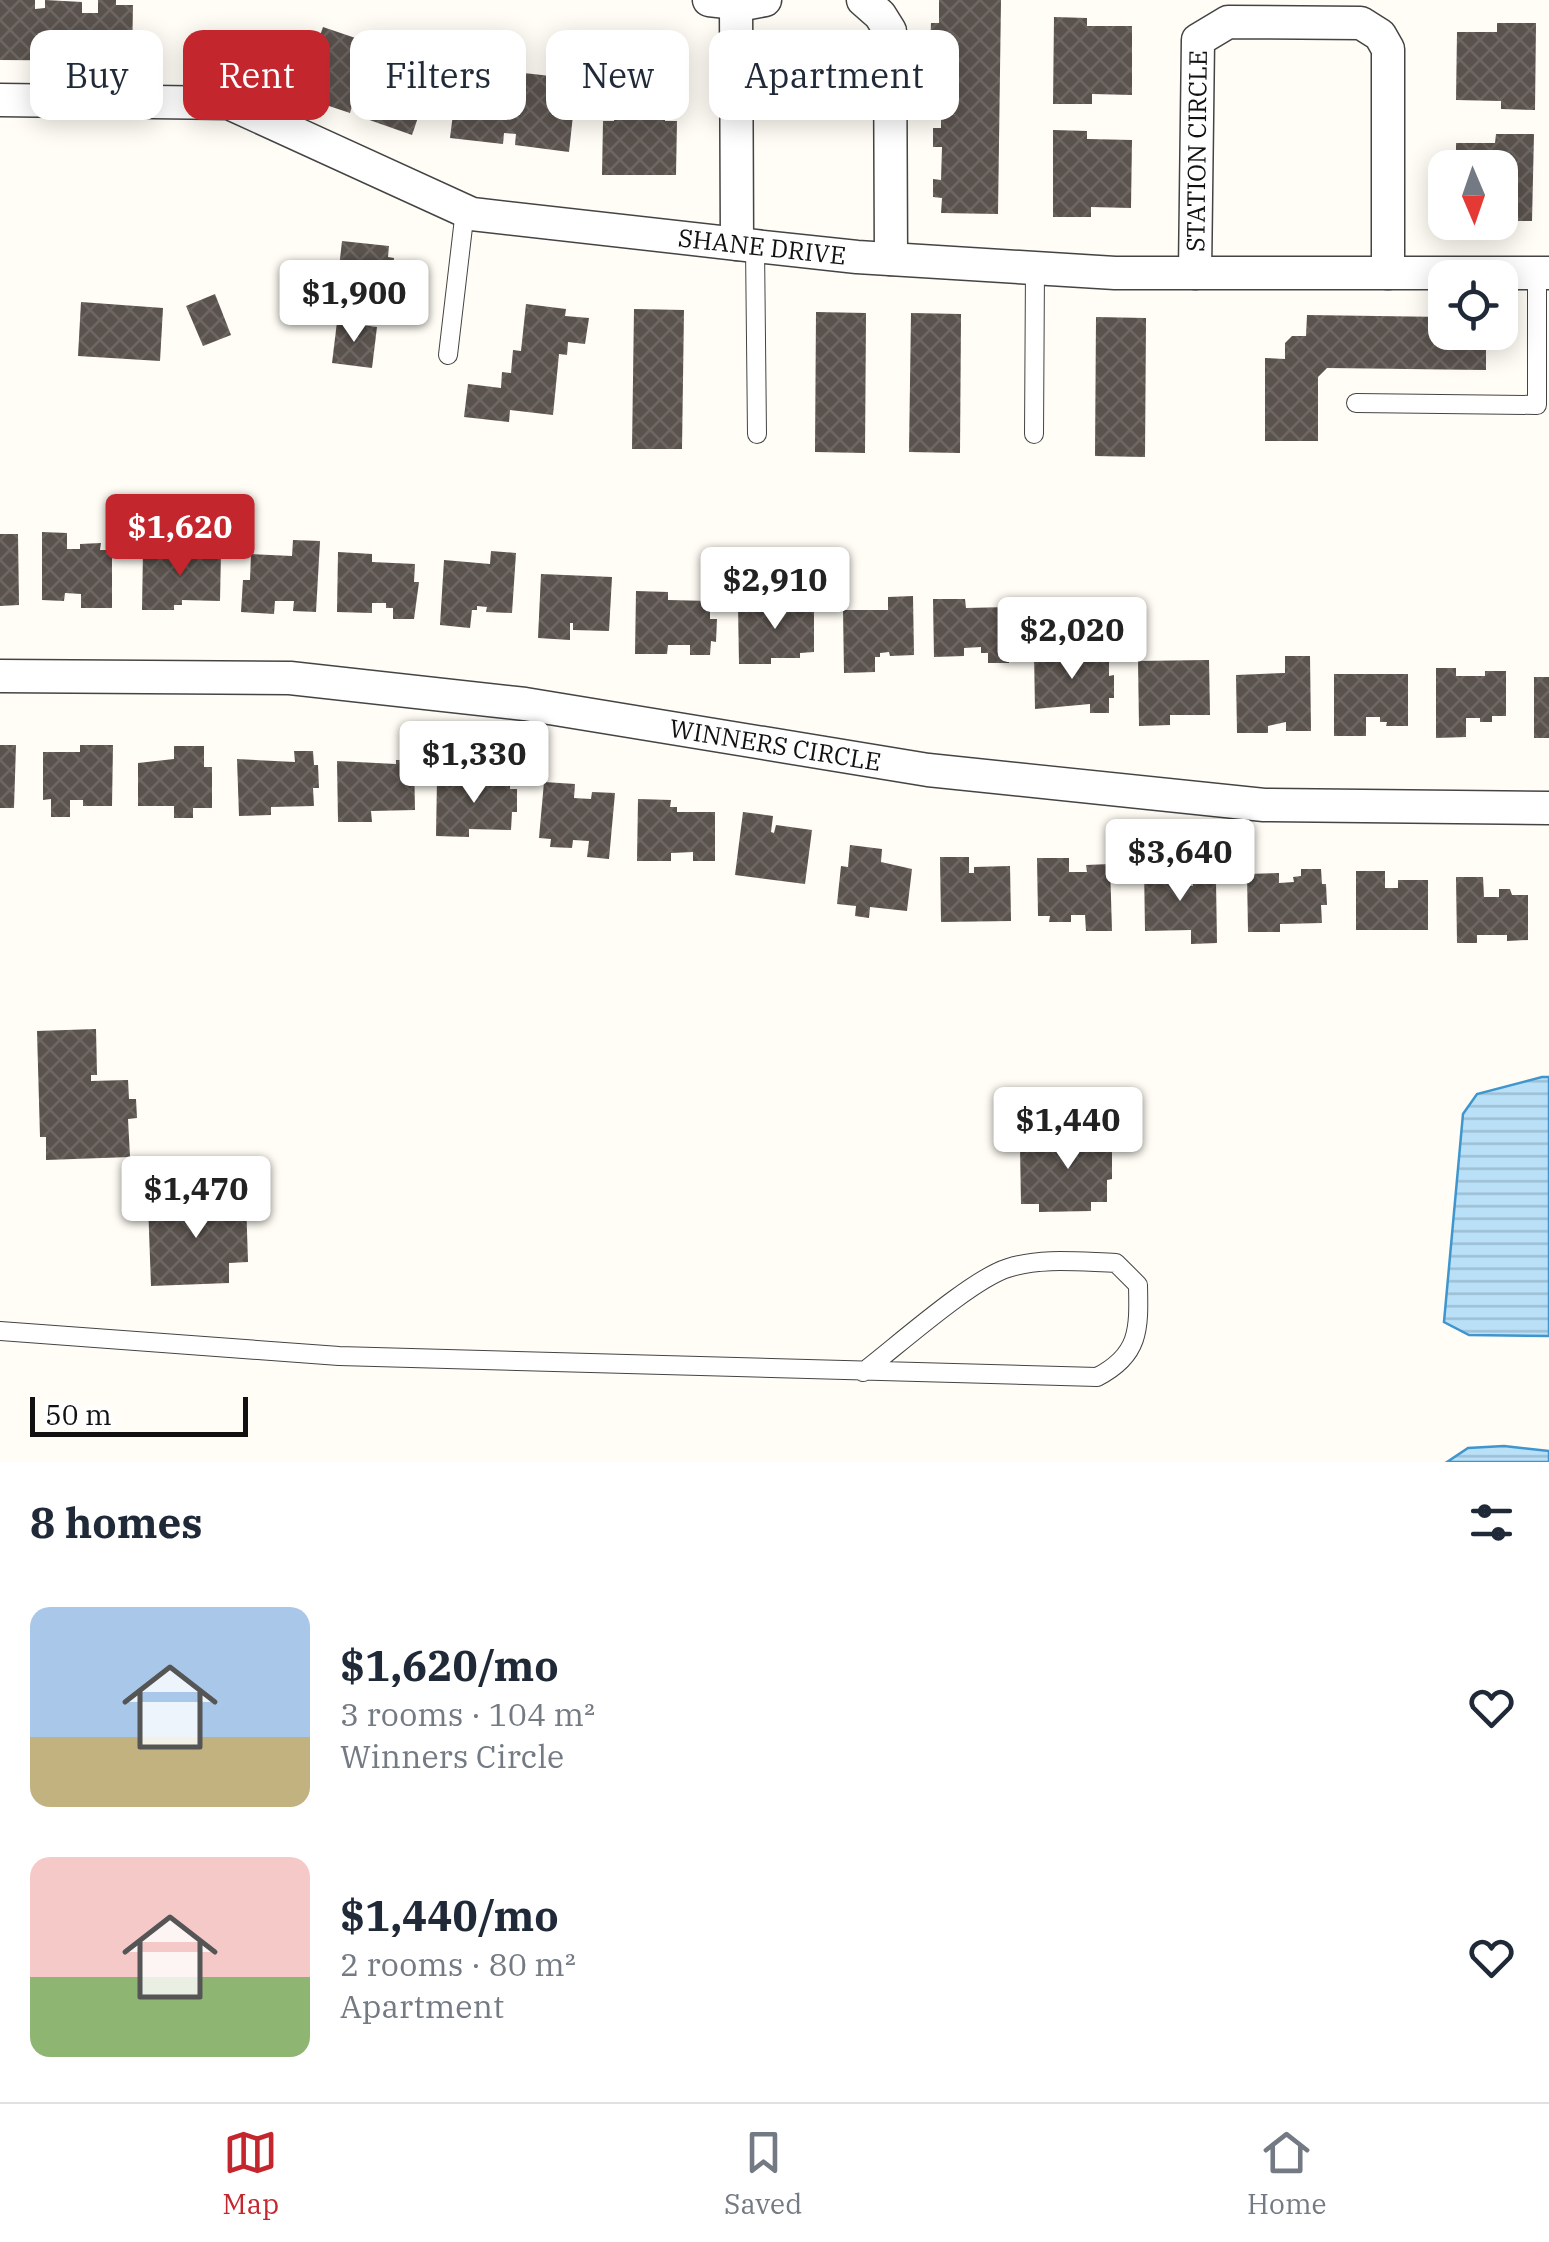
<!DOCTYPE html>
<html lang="en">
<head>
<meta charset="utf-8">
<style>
  body { margin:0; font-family:"IBM Plex Serif",serif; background:#f2f2f3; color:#1f2937; height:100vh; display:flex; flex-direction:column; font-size:38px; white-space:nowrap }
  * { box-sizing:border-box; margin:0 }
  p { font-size:32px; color:#747a83 }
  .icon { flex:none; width:55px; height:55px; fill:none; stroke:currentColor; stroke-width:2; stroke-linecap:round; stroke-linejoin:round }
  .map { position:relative; height:1462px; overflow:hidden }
  .side { display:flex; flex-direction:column; background:#fff; flex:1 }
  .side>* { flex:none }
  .banner { position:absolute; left:30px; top:30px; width:1000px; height:90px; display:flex; gap:20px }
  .needle { width:65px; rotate:178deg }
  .buttons { position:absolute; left:1428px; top:150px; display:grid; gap:20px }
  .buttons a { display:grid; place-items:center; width:90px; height:90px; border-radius:20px; background:#fff; box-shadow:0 5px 25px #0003; font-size:50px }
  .scale { position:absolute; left:30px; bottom:25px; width:218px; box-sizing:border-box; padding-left:10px; border:5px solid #111; border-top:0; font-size:28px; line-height:35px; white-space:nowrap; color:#111; -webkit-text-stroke:8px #fff; paint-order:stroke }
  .price { position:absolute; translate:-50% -85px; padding:0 22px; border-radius:10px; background:#fff; color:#222; font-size:32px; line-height:65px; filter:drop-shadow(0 2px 5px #0008) }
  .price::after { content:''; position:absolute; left:50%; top:60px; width:30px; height:22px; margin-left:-15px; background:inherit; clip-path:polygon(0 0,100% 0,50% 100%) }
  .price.active { background:#c4262e; color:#fff }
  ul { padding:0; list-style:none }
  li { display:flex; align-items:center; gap:30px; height:250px; padding:0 30px }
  li span { display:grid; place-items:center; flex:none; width:280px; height:200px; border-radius:20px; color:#555 }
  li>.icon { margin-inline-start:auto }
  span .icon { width:120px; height:120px; fill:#fffc; stroke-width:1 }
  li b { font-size:42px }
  h2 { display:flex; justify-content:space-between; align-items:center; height:120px; padding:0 30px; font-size:42px }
  .chip { padding:0 35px; border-radius:20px; background:#fff; box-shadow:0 5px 25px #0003; font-size:35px; line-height:90px }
  .chip.active { background:#c4262e; color:#fff }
  .tabs { display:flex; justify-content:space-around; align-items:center; height:140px; border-top:2px solid #e0e1e3; background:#fff; font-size:28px; color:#747a83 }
  .tabs a { display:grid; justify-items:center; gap:5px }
  .tabs .active { color:#c4262e }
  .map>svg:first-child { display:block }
  .park { fill:url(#park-dots) }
  .water { fill:url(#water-rules); stroke:#3f96cf; stroke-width:2.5 }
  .building { fill:url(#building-cross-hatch) }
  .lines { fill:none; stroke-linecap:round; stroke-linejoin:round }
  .lane-casing { stroke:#444; stroke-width:20 }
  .street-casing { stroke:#444; stroke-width:35 }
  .lane { stroke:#fff; stroke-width:18 }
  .street { stroke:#fff; stroke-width:32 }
  .labels { text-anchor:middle; stroke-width:10; stroke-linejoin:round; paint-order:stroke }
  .street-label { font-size:25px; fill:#111; stroke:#fff }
</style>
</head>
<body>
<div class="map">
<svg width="1549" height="1462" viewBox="0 0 1549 1462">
  <defs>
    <pattern id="park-dots" width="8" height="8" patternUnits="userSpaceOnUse" patternTransform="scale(2.5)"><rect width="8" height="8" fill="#d5ebbd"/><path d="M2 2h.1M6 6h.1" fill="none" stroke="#b6c8a1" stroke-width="1.8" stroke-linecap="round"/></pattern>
    <pattern id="water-rules" width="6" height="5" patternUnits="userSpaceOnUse" patternTransform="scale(2.5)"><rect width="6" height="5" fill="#b9e0f7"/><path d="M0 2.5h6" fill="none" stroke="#9ebfd3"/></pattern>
    <pattern id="building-cross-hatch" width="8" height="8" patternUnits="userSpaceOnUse" patternTransform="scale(2.5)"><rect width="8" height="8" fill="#5a524d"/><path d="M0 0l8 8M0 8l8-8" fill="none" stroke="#6d6662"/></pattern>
  </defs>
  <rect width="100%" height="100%" fill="#fffdf5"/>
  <rect class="park" x="245" y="36" width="35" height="33"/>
  <g class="water">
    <polygon points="1542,1077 1549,1077 1549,1336 1469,1335 1444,1322 1463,1114 1477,1094"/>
    <polygon points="1504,1446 1549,1451 1549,1462 1447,1462 1468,1448"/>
  </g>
  <g class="building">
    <polygon points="0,0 35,0 35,9 45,8 45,0 82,2 82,13 98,13 98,0 116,0 116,5 133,5 132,61 0,60"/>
    <polygon points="939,0 1001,0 998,214 941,213 942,198 933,197 933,179 941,180 942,147 933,147 933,128 941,128 941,97 933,97 934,79 943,79 944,50 930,49 931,23 939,23"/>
    <polygon points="1054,17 1087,18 1087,26 1132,26 1132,95 1092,94 1092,104 1053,104"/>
    <polygon points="1497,23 1536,23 1535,110 1501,109 1501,101 1456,100 1457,32 1497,32"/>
    <polygon points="323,27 373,44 370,55 381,58 384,48 436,65 412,135 361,117 365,107 353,103 350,113 299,96"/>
    <polygon points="813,46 831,46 833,98 808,98 808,54 813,54"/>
    <polygon points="603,55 677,56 676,109 665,109 665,121 677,121 676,175 602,175 603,121 614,121 614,109 603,109"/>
    <polygon points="459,65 512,71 510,82 522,84 524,73 577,79 569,152 515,145 516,134 504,133 503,144 450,138"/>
    <polygon points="1053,130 1087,131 1087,139 1132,140 1131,208 1091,207 1091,217 1053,217"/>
    <polygon points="1496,134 1534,134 1532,221 1500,221 1500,168 1456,168 1456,143 1495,143"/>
    <polygon points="342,241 389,246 388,257 394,258 392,278 384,277 383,290 337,286"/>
    <polygon points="215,294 231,335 203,346 186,306"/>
    <polygon points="81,302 163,308 160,361 78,356"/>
    <polygon points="526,304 566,309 565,316 589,318 585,344 568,342 567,355 559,354 553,415 510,410 509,422 464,417 468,384 501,388 502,372 511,373 513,350 521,351"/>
    <polygon points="634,309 684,310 682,449 632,449"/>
    <polygon points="816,312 866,313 865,453 815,452"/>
    <polygon points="911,313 961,314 960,453 909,452"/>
    <polygon points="1307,315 1445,317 1445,332 1486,332 1486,370 1327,368 1318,377 1318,441 1265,441 1265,358 1285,359 1285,343 1292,336 1306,336"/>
    <polygon points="1096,317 1146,318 1145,457 1095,456"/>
    <polygon points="337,322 377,327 372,368 332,363"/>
    <polygon points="42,532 67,533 67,549 80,549 80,544 101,543 100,550 112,550 112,608 81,608 81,594 65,593 64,601 42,600"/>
    <polygon points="0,534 18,534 19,605 0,606"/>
    <polygon points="293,540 320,541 316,612 293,611 294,601 275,601 274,614 241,612 243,580 250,580 251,554 292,556"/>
    <polygon points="143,550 176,550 176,558 196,558 196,550 221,551 220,601 182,600 182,605 174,605 174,610 142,610"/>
    <polygon points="491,551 516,553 512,613 486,612 487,607 477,606 477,610 472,610 470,628 440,625 444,560 490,564"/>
    <polygon points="338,552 372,554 372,562 415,564 414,582 419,582 414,619 393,619 393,608 386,608 386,603 372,603 372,613 337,612"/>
    <polygon points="541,574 612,577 609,631 573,630 573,623 570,623 570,640 538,638"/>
    <polygon points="636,591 668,592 668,600 710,601 710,619 717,619 716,642 711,641 710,655 690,655 690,645 668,645 667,654 635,654"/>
    <polygon points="913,596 914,655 890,656 889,652 880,653 880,657 875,657 875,672 844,673 843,610 888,610 888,597"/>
    <polygon points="933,599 965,599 966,608 1008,607 1008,626 1013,626 1014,647 1008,647 1009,663 988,663 988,653 981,653 981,647 964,648 964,656 934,657"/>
    <polygon points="814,604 814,652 800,653 800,658 771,658 771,664 739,664 738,605"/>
    <polygon points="1065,651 1066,658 1109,658 1109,676 1114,675 1114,698 1109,698 1109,713 1090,713 1090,704 1035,709 1034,652"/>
    <polygon points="1285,656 1310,656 1311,731 1286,731 1286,722 1268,726 1268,733 1237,733 1236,675 1285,673"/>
    <polygon points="1209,660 1210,715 1170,715 1170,725 1139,726 1138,661"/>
    <polygon points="1436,668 1456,668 1456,676 1485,676 1485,671 1506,671 1506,716 1492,716 1492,722 1480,722 1480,718 1466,718 1466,737 1436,738"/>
    <polygon points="1334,674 1408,674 1408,726 1386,726 1387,722 1380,722 1380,717 1366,717 1366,736 1334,736"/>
    <rect x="1534" y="677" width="15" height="61"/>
    <polygon points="0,745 16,745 14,808 0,808"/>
    <polygon points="80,745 113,745 112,806 83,806 83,800 70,800 70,817 51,817 51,799 43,800 43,752 80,752"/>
    <polygon points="174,746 204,746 204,767 212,767 212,808 193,808 193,818 174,818 174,806 138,806 138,763 174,759"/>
    <polygon points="294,751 313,751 314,765 318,765 319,788 313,788 314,806 271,807 271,815 239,816 237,759 295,762"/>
    <polygon points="396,760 414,760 415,810 371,811 372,822 338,822 337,761 396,764"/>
    <polygon points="493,775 510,776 510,789 517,789 517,812 512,812 511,830 469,829 469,837 436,836 437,779 493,784"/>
    <polygon points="544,782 575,784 574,798 591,799 592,792 615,793 609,859 587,857 589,841 573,840 572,848 550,847 551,839 539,838"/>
    <polygon points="638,799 671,800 670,807 677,807 677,812 715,812 715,861 693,861 693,852 671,853 671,861 637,861"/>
    <polygon points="743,812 773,816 771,832 774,833 776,825 812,830 805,884 735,875"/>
    <polygon points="850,845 882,849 881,862 912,869 907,911 870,907 869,918 855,916 856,906 837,904 841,866 848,867"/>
    <polygon points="940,857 969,857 969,873 974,873 974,867 1010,866 1011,921 941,922"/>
    <polygon points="1037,858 1069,858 1069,872 1087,872 1086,865 1110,864 1112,931 1086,931 1085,915 1071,915 1071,922 1049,922 1050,916 1038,916"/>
    <polygon points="1177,864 1177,883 1181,885 1193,886 1193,881 1216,881 1217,943 1191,944 1191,930 1145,931 1144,865"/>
    <polygon points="1301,869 1321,869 1322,884 1326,884 1327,905 1321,905 1322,923 1280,924 1280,932 1248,932 1247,874 1279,873 1279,883 1294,882 1293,877 1301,876"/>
    <polygon points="1356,871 1385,871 1385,888 1398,888 1398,880 1428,880 1428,930 1356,930"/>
    <polygon points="1456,877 1483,877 1484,897 1499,897 1499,889 1510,889 1512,895 1528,895 1528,940 1507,941 1507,935 1477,935 1477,943 1457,943"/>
    <polygon points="96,1029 97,1075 91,1075 91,1081 128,1080 129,1099 136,1099 137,1118 128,1119 130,1157 46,1160 46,1137 40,1137 37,1031"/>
    <polygon points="1112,1126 1112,1179 1107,1180 1107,1202 1091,1202 1091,1211 1039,1212 1039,1204 1021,1204 1020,1146 1080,1145 1079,1127"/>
    <polygon points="246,1200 248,1262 229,1263 229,1283 151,1286 148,1203"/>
  </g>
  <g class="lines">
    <defs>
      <g id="lane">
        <polyline points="755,246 757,434"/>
        <polyline points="448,355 465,210"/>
        <polyline points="1356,403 1537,405 1537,273"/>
        <polyline points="1034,434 1035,268"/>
        <path d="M 0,1331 L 339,1356 L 1097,1377 C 1140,1355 1139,1329 1138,1285 L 1116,1263 C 1081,1262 1042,1257 1008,1268 C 972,1279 897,1346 863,1372"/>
      </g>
      <g id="street">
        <polyline points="709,0 744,4 765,0"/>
        <polyline points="863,0 880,15 890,31 891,259"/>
        <polyline points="736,3 737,244"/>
        <path id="s1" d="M 0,100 L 229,103 L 472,214 L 755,246 L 857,257 L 1115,273 L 1549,273"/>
        <path id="s2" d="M 1195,273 L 1198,40 L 1228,22 L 1361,23 L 1380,35 L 1388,49 L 1388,273"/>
        <path id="s3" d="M 0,676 L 290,678 L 525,704 L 928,770 L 1264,805 L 1549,808"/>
      </g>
    </defs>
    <use href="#lane" class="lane-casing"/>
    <use href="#street" class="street-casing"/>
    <use href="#lane" class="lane"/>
    <use href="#street" class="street"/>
  </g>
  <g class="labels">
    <g class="street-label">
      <text dy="9" stroke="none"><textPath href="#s2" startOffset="122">STATION CIRCLE</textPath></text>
      <text dy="9" stroke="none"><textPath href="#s1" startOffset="788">SHANE DRIVE</textPath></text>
      <text dy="9" stroke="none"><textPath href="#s3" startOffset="780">WINNERS CIRCLE</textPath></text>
    </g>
  </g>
</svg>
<div class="buttons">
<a><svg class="needle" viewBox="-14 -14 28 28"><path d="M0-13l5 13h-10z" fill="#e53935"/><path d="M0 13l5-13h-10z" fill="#747a83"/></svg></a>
<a><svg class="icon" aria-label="locate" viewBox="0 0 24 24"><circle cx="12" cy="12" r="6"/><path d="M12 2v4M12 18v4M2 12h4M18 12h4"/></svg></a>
</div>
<div class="scale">50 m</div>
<b class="price" style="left:354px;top:345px">$1,900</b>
<b class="price active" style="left:180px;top:579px">$1,620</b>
<b class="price" style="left:775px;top:632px">$2,910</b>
<b class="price" style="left:1072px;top:682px">$2,020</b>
<b class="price" style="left:474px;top:806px">$1,330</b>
<b class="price" style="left:1180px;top:904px">$3,640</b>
<b class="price" style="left:1068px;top:1172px">$1,440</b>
<b class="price" style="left:196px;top:1241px">$1,470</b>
<div class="banner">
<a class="chip">Buy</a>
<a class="chip active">Rent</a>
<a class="chip">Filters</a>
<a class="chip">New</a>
<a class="chip">Apartment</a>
</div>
</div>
<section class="side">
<h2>8 homes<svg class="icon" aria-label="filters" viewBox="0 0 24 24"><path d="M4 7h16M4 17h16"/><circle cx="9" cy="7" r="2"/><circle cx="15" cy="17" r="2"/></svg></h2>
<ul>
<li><span style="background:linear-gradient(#a9c7e8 65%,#c2b280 0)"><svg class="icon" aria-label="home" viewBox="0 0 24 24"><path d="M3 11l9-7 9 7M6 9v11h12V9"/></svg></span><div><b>$1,620/mo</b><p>3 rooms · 104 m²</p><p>Winners Circle</p></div><svg class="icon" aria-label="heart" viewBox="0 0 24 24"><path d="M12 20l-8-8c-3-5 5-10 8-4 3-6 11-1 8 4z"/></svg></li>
<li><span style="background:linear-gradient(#f6c9c9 60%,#8fb573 0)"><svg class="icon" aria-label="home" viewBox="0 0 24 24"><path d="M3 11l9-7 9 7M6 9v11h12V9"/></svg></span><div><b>$1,440/mo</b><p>2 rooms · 80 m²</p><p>Apartment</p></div><svg class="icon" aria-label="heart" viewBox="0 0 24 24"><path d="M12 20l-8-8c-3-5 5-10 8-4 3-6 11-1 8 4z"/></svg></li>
</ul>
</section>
<nav class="tabs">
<a class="active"><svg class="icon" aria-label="map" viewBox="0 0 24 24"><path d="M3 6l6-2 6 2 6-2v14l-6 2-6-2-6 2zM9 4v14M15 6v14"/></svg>Map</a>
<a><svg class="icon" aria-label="saved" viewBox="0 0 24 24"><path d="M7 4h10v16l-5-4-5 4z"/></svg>Saved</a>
<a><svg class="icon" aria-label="home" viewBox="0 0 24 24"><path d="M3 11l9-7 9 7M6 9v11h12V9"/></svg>Home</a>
</nav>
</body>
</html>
